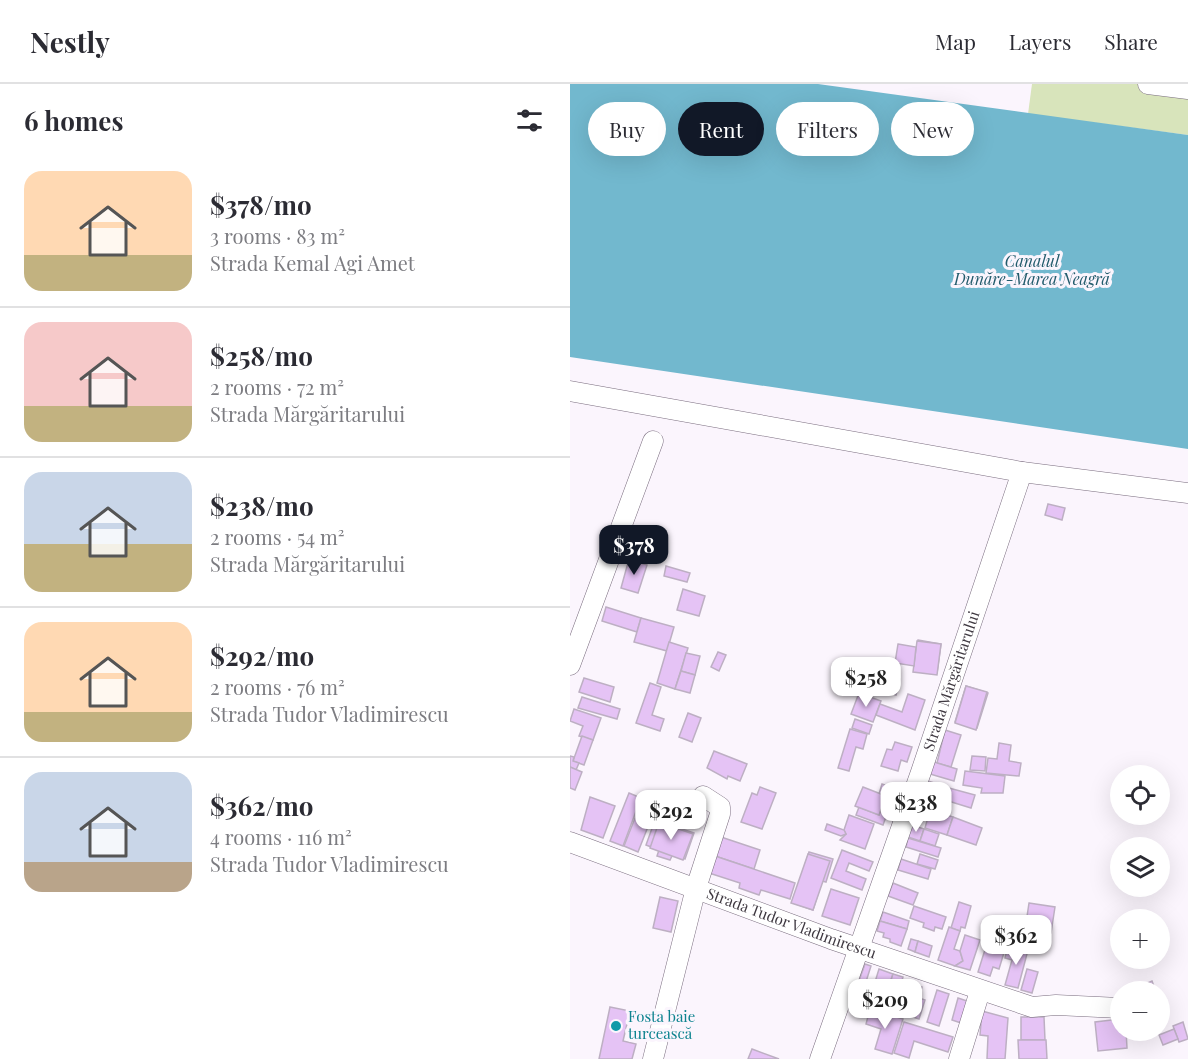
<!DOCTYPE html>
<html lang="en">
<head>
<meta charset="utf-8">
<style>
  body { margin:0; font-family:"Playfair Display",serif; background:#f2f2f3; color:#2b2b33; height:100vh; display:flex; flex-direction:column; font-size:22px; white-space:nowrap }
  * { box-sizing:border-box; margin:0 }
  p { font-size:20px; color:#7c7c81 }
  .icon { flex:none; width:33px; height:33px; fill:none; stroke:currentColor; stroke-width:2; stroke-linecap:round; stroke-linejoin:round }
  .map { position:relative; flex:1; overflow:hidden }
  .panel { display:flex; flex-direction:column; background:#fff; width:570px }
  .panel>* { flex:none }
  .guide { position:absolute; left:18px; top:18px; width:510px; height:54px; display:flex; gap:12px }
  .controls { position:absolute; left:540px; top:681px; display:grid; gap:12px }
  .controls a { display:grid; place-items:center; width:60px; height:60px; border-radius:50%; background:#fff; box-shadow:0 6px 24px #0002; font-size:30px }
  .price { position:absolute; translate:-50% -51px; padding:0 14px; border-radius:12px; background:#fff; color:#222; font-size:20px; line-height:39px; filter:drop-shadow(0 2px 3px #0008) }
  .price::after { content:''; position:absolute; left:50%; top:36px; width:18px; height:14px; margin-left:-9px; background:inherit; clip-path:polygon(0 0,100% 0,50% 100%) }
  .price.active { background:#111827; color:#fff }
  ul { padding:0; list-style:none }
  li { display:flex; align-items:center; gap:18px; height:150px; padding:0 24px }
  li+li { border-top:2px solid #e1e1e2 }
  li span { display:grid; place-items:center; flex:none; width:168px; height:120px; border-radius:18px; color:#555 }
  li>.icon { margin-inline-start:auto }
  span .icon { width:72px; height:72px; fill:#fffc; stroke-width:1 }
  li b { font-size:26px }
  h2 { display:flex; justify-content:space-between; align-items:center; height:72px; padding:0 24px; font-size:26px }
  .chip { padding:0 21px; border-radius:27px; background:#fff; box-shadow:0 6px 24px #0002; font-size:21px; line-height:54px }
  .chip.active { background:#111827; color:#fff }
  header { display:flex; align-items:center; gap:36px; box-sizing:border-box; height:84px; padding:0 30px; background:#fff; border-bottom:2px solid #e1e1e2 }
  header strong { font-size:28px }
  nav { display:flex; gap:33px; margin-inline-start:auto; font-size:21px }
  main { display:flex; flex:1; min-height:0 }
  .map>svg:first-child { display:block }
  .green { fill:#d8e4bb }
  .water { fill:#72b8ce }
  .building { fill:#e5c3f5; stroke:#bdafc3; stroke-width:1.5 }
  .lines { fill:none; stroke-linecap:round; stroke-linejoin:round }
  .minor-casing { stroke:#796c7e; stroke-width:21 }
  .minor { stroke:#fff; stroke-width:20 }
  .culture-dot { fill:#0f9aa8; stroke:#fbf5fd; stroke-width:2 }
  .labels { text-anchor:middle; stroke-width:6; stroke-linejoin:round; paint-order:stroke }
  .street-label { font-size:15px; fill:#3f3941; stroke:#fbf5fd }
  .culture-label { font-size:15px; fill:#0d838f; stroke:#fbf5fd; text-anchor:start }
  .water-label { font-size:16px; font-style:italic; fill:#225b6c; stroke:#fbf5fd }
</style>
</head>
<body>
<header>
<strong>Nestly</strong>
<nav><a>Map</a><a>Layers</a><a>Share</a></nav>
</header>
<main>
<section class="panel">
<h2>6 homes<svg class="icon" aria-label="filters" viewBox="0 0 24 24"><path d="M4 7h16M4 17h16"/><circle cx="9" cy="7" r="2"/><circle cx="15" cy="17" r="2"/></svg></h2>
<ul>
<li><span style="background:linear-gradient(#ffd9b3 70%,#c2b280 0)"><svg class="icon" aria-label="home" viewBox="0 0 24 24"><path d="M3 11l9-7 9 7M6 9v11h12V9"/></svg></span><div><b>$378/mo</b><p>3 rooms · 83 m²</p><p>Strada Kemal Agi Amet</p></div></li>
<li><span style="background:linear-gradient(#f6c9c9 70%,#c2b280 0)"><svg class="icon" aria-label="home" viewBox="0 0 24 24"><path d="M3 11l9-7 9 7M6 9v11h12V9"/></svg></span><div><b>$258/mo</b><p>2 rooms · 72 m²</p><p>Strada Mărgăritarului</p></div></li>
<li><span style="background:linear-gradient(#c9d6e8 60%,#c2b280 0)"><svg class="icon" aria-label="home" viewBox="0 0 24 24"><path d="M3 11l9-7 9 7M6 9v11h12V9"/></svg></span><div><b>$238/mo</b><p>2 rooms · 54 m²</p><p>Strada Mărgăritarului</p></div></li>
<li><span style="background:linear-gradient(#ffd9b3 75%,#c2b280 0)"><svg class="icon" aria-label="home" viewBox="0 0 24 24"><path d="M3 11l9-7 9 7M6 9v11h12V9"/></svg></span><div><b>$292/mo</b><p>2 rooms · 76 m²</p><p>Strada Tudor Vladimirescu</p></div></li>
<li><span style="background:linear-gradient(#c9d6e8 75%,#b9a48a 0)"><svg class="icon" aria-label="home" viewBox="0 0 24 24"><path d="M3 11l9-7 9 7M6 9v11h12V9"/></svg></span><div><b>$362/mo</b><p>4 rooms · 116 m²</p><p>Strada Tudor Vladimirescu</p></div></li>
</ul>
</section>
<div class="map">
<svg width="618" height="975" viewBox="0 0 618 975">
  <rect width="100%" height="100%" fill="#fbf5fd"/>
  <polygon class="green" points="462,0 618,0 618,51 458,30"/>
  <polygon class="water" points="0,0 248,0 618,51 618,365 0,273"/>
  <g class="building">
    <polygon points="478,420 495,424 492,436 475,431"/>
    <polygon points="59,475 77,481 68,509 51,504"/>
    <polygon points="96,482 120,489 117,498 94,492"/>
    <polygon points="113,505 135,512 129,532 107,526"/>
    <polygon points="36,523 71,534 67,548 32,537"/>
    <polygon points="71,534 104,543 97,567 64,558"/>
    <polygon points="348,556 371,560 367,589 344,586"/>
    <polygon points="347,557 371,560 367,591 343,588"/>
    <polygon points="99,558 118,564 105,605 87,599"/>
    <polygon points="328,560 346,563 344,582 325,579"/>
    <polygon points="148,568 156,571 149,587 141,583"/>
    <polygon points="116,569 130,572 125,591 111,587"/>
    <polygon points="296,584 330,595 326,611 291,600"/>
    <polygon points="111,587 125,591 120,609 105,605"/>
    <polygon points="14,594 44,603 40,618 9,608"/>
    <polygon points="80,599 91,603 82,631 94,635 90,647 66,639"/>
    <polygon points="396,602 418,609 407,644 385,638"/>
    <polygon points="396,602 417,608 406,646 385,639"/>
    <polygon points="289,609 311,617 303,638 281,630"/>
    <polygon points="338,610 355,616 345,646 306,631 310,620 332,628"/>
    <polygon points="12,613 50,625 47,635 8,624"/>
    <polygon points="4,625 31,634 23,656 9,652 13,642 0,637"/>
    <polygon points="118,629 131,634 122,658 109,653"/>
    <polygon points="285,635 302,641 299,650 282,644"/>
    <polygon points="280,645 297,650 293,665 286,663 279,687 268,684"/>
    <polygon points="375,646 391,651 381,683 367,679"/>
    <polygon points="12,652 23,656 14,681 3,677"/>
    <polygon points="325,658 342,663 337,678 331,676 328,687 311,682 317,665 322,666"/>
    <polygon points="429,659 441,661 439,677 451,679 449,692 416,689 418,674 427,675"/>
    <polygon points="144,667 177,680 170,697 158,692 157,695 137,684"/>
    <polygon points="0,672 4,673 3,677 9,679 6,686 0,683"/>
    <polygon points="402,672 416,673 415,687 400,686"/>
    <polygon points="364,678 387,685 384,697 360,690"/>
    <polygon points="0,683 12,688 5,706 0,704"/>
    <polygon points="395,687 435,692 433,709 411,709 412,704 393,701"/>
    <polygon points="352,695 379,704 374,719 364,716 362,722 345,716"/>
    <polygon points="312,700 326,705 313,741 286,731 289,723 309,731 316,712 309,710"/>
    <polygon points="190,703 206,709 192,745 171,738 182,709 187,711"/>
    <polygon points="293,703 316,712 309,731 285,722"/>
    <polygon points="379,704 405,711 401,724 375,716"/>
    <polygon points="59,709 71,714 53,762 40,757"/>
    <polygon points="20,713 45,722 33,754 11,746"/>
    <polygon points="73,718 86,722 81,735 69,730"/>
    <polygon points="360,726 383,733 377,751 355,744"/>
    <polygon points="67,729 81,735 68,768 54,762"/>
    <polygon points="279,731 304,740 295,765 270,756 276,750 274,746"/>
    <polygon points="383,733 412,744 406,761 377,751"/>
    <polygon points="85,736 124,749 115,775 103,770 100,776 87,772 89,766 76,761"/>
    <polygon points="89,738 123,750 113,776 80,764"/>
    <polygon points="257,740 274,746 276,750 271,752 255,746"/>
    <polygon points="342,741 354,745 350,757 338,753"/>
    <polygon points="354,745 369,750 365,762 350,757"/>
    <polygon points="151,753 190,766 184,785 145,772"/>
    <polygon points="338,754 371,764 368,773 336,763"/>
    <polygon points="272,766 303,778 299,787 279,779 276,787 296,795 292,806 261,794"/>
    <polygon points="239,768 263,775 256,798 252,797 243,826 223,819"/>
    <polygon points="238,770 260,777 243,826 221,819"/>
    <polygon points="350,770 368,776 365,785 347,780"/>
    <polygon points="145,772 225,799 220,815 191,806 189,811 169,804 170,799 139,789"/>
    <polygon points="331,775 361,785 358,795 328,786"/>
    <polygon points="323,799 348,809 343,821 318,812"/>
    <polygon points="261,805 289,814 280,841 252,832"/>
    <polygon points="90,813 108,817 101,848 83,844"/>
    <polygon points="389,818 401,822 395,844 391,843 390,847 381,844"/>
    <polygon points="459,819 485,823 481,849 455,846"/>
    <polygon points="344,822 376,833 372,845 365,843 364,847 353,843 354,839 340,834"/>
    <polygon points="313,828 339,837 337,845 310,837"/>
    <polygon points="425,832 438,836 430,860 418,856"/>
    <polygon points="310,837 337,845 331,862 320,858 320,855 313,853 314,849 307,847"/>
    <polygon points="379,843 390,847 384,865 390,867 393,877 385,882 368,876"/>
    <polygon points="443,845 472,853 469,864 450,859 449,863 442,865 438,861"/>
    <polygon points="395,851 410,856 400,886 385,882 393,877 390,867"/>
    <polygon points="341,855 348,857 345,868 338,865"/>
    <polygon points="418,856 436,862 429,885 423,883 420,892 408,888"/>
    <polygon points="348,857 362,862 359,873 345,868"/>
    <polygon points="438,861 442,865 458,866 448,904 435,901 442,876 435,874"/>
    <polygon points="295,880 301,882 293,907 286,905"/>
    <polygon points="309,885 323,890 311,926 282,917 286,905 296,908 300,896 305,898"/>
    <polygon points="457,885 468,888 462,909 451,906"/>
    <polygon points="323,890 333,893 330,903 334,904 337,896 342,897 330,932 311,926"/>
    <polygon points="582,897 586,908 571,908 569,903"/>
    <polygon points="341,900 352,903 349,914 355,916 349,935 331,929"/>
    <polygon points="367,906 379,910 369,942 357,938"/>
    <polygon points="388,914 397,917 391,939 382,936"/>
    <polygon points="40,923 60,927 53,957 66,960 62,975 29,975"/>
    <polygon points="300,925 333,935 322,970 305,965 311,945 296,940"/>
    <polygon points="412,927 438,934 435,975 417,975 418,952 410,951"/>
    <polygon points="451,933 474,933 475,956 451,956"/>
    <polygon points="550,935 550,946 556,946 557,964 528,967 525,938"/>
    <polygon points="334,938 383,953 378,968 344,957 339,974 324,969"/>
    <polygon points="613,938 618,955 609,958 603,942"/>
    <polygon points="604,945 608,955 593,961 589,951"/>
    <polygon points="448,956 476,956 477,975 449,975"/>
    <polygon points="182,965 209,975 178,975"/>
  </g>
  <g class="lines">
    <defs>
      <g id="minor">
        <polyline points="578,0 618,5"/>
        <polyline points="0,307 452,388 618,409"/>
        <polyline points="0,581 83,357"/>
        <path id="s1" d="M 0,758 L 261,855 L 462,923 L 486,921 L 550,924"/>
        <polyline points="83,975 126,804 150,730 150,723 133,712"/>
        <path id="s2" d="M 250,975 L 351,688 L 452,388"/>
        <polyline points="389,975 410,907"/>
      </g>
    </defs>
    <use href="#minor" class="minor-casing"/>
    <use href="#minor" class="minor"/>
  </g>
  <circle class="culture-dot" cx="46" cy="942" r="6"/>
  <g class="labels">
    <g class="street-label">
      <text dy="5" stroke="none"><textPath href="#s2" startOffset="400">Strada Mărgăritarului</textPath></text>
      <text dy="5" stroke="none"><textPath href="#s1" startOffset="236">Strada Tudor Vladimirescu</textPath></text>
    </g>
    <g class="culture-label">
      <text x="58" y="938">Fosta baie<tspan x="58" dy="17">turcească</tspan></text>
    </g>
    <g class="water-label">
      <text x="462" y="183">Canalul<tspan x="462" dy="18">Dunăre-Marea Neagră</tspan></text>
    </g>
  </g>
</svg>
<div class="controls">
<a><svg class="icon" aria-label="locate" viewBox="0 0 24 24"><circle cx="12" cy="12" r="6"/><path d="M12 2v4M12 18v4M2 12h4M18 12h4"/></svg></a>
<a><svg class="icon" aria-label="layers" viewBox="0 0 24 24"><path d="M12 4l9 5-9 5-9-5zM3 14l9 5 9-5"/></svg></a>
<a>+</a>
<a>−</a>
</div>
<b class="price active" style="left:64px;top:492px">$378</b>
<b class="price" style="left:296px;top:624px">$258</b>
<b class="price" style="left:346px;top:749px">$238</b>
<b class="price" style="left:101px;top:757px">$292</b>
<b class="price" style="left:446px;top:882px">$362</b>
<b class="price" style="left:315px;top:946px">$209</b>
<div class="guide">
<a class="chip">Buy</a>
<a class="chip active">Rent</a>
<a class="chip">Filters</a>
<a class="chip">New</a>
</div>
</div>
</main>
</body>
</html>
